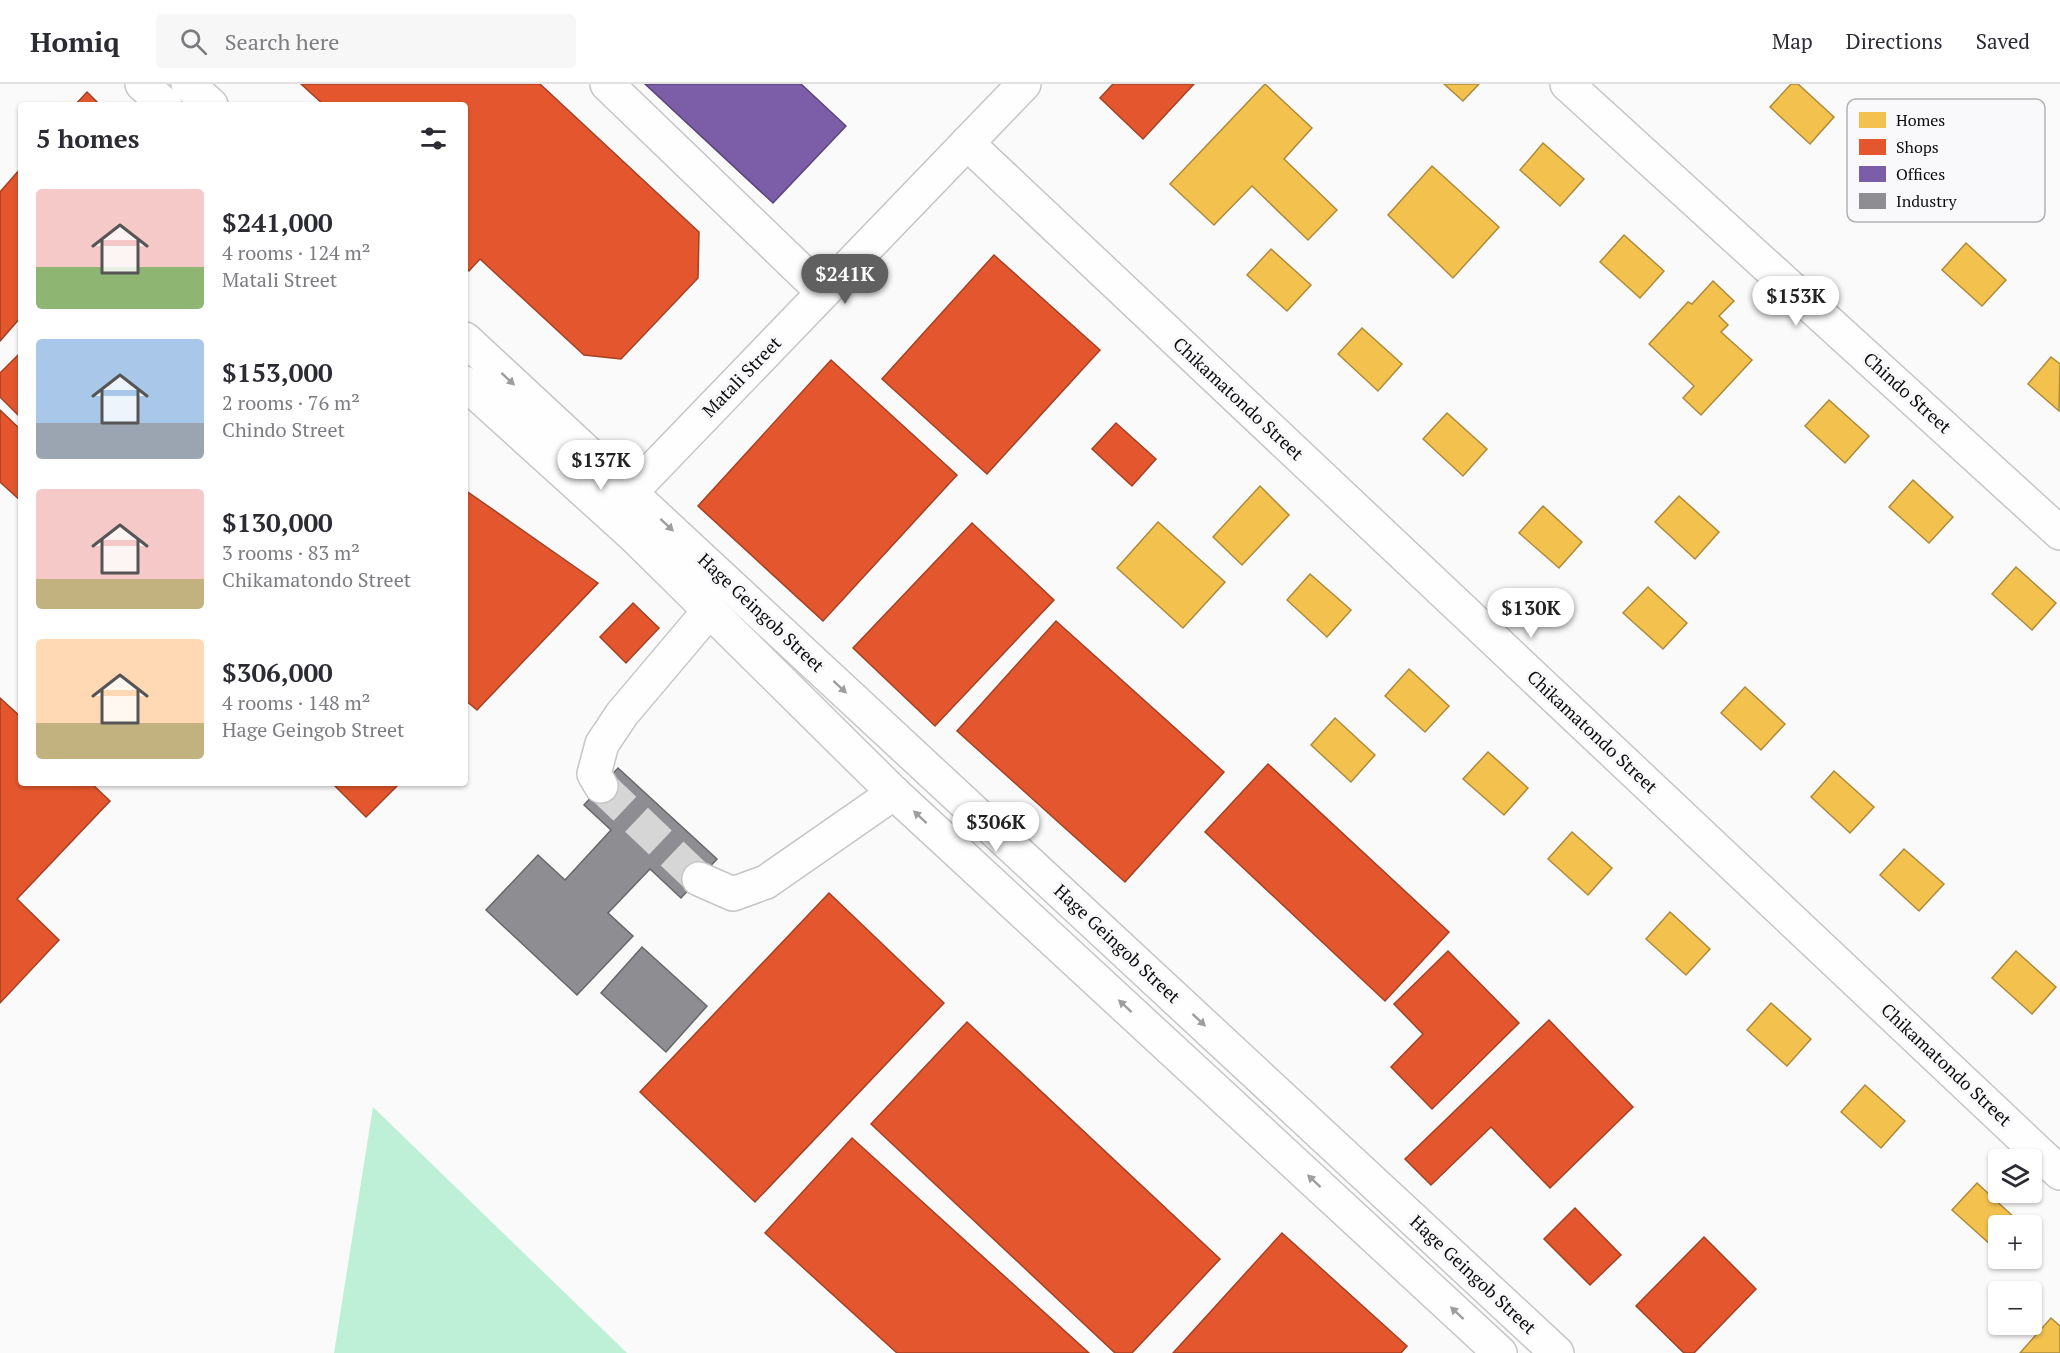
<!DOCTYPE html>
<html lang="en">
<head>
<meta charset="utf-8">
<style>
  body { margin:0; font-family:"PT Serif",serif; background:#f7f7f7; color:#2b2b33; height:100vh; display:flex; flex-direction:column; font-size:22px; white-space:nowrap }
  * { box-sizing:border-box; margin:0 }
  p { font-size:20px; color:#7c7c81 }
  .icon { flex:none; width:33px; height:33px; fill:none; stroke:currentColor; stroke-width:2; stroke-linecap:round; stroke-linejoin:round }
  .map { position:relative; flex:1; overflow:hidden }
  .side { position:absolute; left:18px; top:18px; width:450px; height:684px; display:flex; flex-direction:column; background:#fff; border-radius:6px; box-shadow:0 2px 4px #0004 }
  .side>* { flex:none }
  .fabs { position:absolute; left:1988px; top:1065px; display:grid; gap:12px }
  .fabs a { display:grid; place-items:center; width:54px; height:54px; border-radius:6px; background:#fff; box-shadow:0 2px 4px #0004; font-size:30px }
  .price { position:absolute; translate:-50% -51px; padding:0 14px; border-radius:21px; background:#fff; color:#222; font-size:20px; line-height:39px; filter:drop-shadow(0 2px 3px #0008) }
  .price::after { content:''; position:absolute; left:50%; top:36px; width:18px; height:14px; margin-left:-9px; background:inherit; clip-path:polygon(0 0,100% 0,50% 100%) }
  .price.active { background:#606061; color:#fff }
  ul { padding:0; list-style:none }
  li { display:flex; align-items:center; gap:18px; height:150px; padding:0 18px }
  li span { display:grid; place-items:center; flex:none; width:168px; height:120px; border-radius:6px; color:#555 }
  li>.icon { margin-inline-start:auto }
  span .icon { width:72px; height:72px; fill:#fffc; stroke-width:1 }
  li b { font-size:26px }
  h2 { display:flex; justify-content:space-between; align-items:center; height:72px; padding:0 18px; font-size:26px }
  header { display:flex; align-items:center; gap:36px; box-sizing:border-box; height:84px; padding:0 30px; background:#fff; border-bottom:2px solid #e1e1e2 }
  header strong { font-size:28px }
  nav { display:flex; gap:33px; margin-inline-start:auto; font-size:21px }
  .search { width:420px; height:54px; background:#f7f7f7; display:flex; align-items:center; gap:15px; box-sizing:border-box; padding:0 21px; border-radius:6px; color:#7c7c81; font-size:22px }
  .map>svg:first-child { display:block }
  .green { fill:#bef0d7 }
  .homes { fill:#f2c14e; stroke:#ad8b3b; stroke-width:1.5 }
  .shops { fill:#e4572e; stroke:#a44124; stroke-width:1.5 }
  .offices { fill:#7b5ea7; stroke:#5a4679; stroke-width:1.5 }
  .industry { fill:#8d8d92; stroke:#67676a; stroke-width:1.5 }
  .lines { fill:none; stroke-linecap:round; stroke-linejoin:round }
  .minor-tunnel { stroke:#d6d6d7; stroke-width:33; stroke-dasharray:33 16; stroke-linecap:butt }
  .minor-casing { stroke:#c6c6c6; stroke-width:36 }
  .minor { stroke:#fefefe; stroke-width:33 }
  .oneway { fill:#9e9e9e }
  .labels { text-anchor:middle; stroke-width:6; stroke-linejoin:round; paint-order:stroke }
  .street-label { font-size:18px; fill:#0d0d0e; stroke:#f9f9fb }
  .key { fill:#f9f9fb; stroke:#b2b2b4; stroke-width:1.5 }
  .key-label { font-size:16px; fill:#0d0d0e }
</style>
</head>
<body>
<header>
<strong>Homiq</strong>
<div class="search"><svg class="icon" aria-label="search" viewBox="0 0 24 24"><circle cx="10" cy="10" r="6"/><path d="M15 15l6 6"/></svg>Search here</div>
<nav><a>Map</a><a>Directions</a><a>Saved</a></nav>
</header>
<div class="map">
<svg width="2060" height="1269" viewBox="0 0 2060 1269">
  <rect width="100%" height="100%" fill="#fafafa"/>
  <polygon class="green" points="373,1023 627,1269 334,1269"/>
  <g class="homes">
    <polygon points="1265,0 1312,44 1284,75 1337,126 1308,156 1252,102 1214,141 1170,100"/>
    <polygon points="1444,0 1479,0 1463,17"/>
    <polygon points="1791,0 1798,0 1834,33 1810,60 1770,23"/>
    <polygon points="1543,59 1584,95 1560,122 1520,86"/>
    <polygon points="1432,82 1499,143 1453,194 1388,131"/>
    <polygon points="1624,151 1664,187 1640,214 1600,178"/>
    <polygon points="1966,159 2006,196 1982,222 1942,186"/>
    <polygon points="1271,165 1311,201 1287,227 1247,191"/>
    <polygon points="1713,197 1734,217 1719,232 1728,241 1721,248 1752,276 1701,331 1683,314 1694,302 1649,260 1688,218 1692,220"/>
    <polygon points="1362,244 1402,280 1378,307 1338,270"/>
    <polygon points="2051,273 2060,280 2059,327 2028,300"/>
    <polygon points="1829,316 1869,352 1845,379 1805,342"/>
    <polygon points="1447,329 1487,365 1463,392 1423,355"/>
    <polygon points="1913,396 1953,433 1929,459 1889,423"/>
    <polygon points="1260,402 1289,431 1242,481 1213,453"/>
    <polygon points="1679,412 1719,448 1695,475 1655,438"/>
    <polygon points="1543,422 1582,458 1559,484 1519,449"/>
    <polygon points="1158,438 1225,498 1183,544 1117,484"/>
    <polygon points="2016,483 2056,519 2032,546 1992,510"/>
    <polygon points="1310,490 1351,526 1327,553 1287,516"/>
    <polygon points="1648,503 1687,539 1663,565 1623,529"/>
    <polygon points="1409,585 1449,622 1425,648 1385,612"/>
    <polygon points="1745,603 1785,640 1761,666 1721,629"/>
    <polygon points="1335,634 1375,671 1351,698 1311,661"/>
    <polygon points="1488,668 1528,704 1504,731 1463,695"/>
    <polygon points="1834,687 1874,723 1850,749 1811,713"/>
    <polygon points="1572,748 1612,784 1588,811 1548,775"/>
    <polygon points="1904,765 1944,800 1919,827 1880,791"/>
    <polygon points="1670,828 1710,865 1686,891 1646,855"/>
    <polygon points="2016,867 2056,903 2032,930 1992,894"/>
    <polygon points="1771,919 1811,955 1787,982 1747,946"/>
    <polygon points="1865,1001 1905,1037 1881,1064 1841,1028"/>
    <polygon points="1977,1099 2016,1135 2011,1142 1998,1142 1998,1155 1992,1162 1952,1126"/>
    <polygon points="2051,1234 2060,1242 2060,1269 2020,1269"/>
  </g>
  <g class="shops">
    <polygon points="301,0 540,0 699,148 698,194 621,275 584,271 480,175 469,187 465,183 465,21 324,21"/>
    <polygon points="1113,0 1194,0 1143,55 1100,14"/>
    <polygon points="87,8 100,21 75,21"/>
    <polygon points="21,84 21,233 0,257 0,108"/>
    <polygon points="994,171 1100,266 987,390 882,295"/>
    <polygon points="21,268 21,334 0,313 0,289"/>
    <polygon points="831,276 957,391 823,537 698,422"/>
    <polygon points="0,326 21,346 21,417 0,398"/>
    <polygon points="1116,339 1156,375 1132,402 1092,365"/>
    <polygon points="465,406 598,499 477,626 465,616"/>
    <polygon points="972,439 1054,516 935,642 853,564"/>
    <polygon points="633,519 659,544 626,579 600,553"/>
    <polygon points="1056,537 1224,688 1125,798 957,647"/>
    <polygon points="0,614 21,633 21,699 91,699 110,717 17,815 59,856 0,919"/>
    <polygon points="1268,680 1449,848 1385,917 1205,748"/>
    <polygon points="332,699 400,699 366,733"/>
    <polygon points="829,809 944,919 755,1118 640,1008"/>
    <polygon points="1448,867 1519,939 1432,1025 1391,983 1423,950 1394,920"/>
    <polygon points="1549,936 1633,1023 1550,1104 1491,1043 1431,1101 1405,1075"/>
    <polygon points="967,938 1220,1175 1132,1269 1115,1269 871,1040"/>
    <polygon points="852,1054 1089,1269 897,1269 765,1149"/>
    <polygon points="1575,1124 1621,1171 1590,1201 1544,1155"/>
    <polygon points="1282,1149 1407,1262 1401,1269 1173,1269"/>
    <polygon points="1704,1153 1756,1205 1694,1269 1684,1269 1636,1222"/>
  </g>
  <polygon class="offices" points="645,0 801,0 846,42 773,119"/>
  <g class="industry">
    <polygon points="618,684 717,775 681,814 650,785 608,829 633,852 577,911 486,826 538,771 565,796 611,746 584,721"/>
    <polygon points="642,863 707,922 666,968 601,909"/>
  </g>
  <g class="lines">
    <polyline class="minor-tunnel" points="601,702 699,795"/>
    <defs>
      <g id="minor">
        <polyline points="142,0 165,21"/>
        <polyline points="188,0 211,21"/>
        <polyline points="607,0 823,208"/>
        <polyline points="1567,0 2060,449"/>
        <polyline points="967,59 2060,1089"/>
        <polyline points="465,255 1557,1269"/>
        <polyline points="465,299 635,453 894,709 1500,1269"/>
        <polyline points="618,427 631,408 1024,0"/>
        <polyline points="601,702 594,690 602,660 622,630 709,527"/>
        <polyline points="699,795 733,810 766,798 894,709"/>
      </g>
    </defs>
    <use href="#minor" class="minor-casing"/>
    <use href="#minor" class="minor"/>
  </g>
  <defs><path id="oneway-solid" d="M-6-.8H1V-3.2L6.5 0L1 3.2V.8H-6Z" transform="scale(1.5)"/></defs>
  <g class="oneway">
    <use href="#oneway-solid" transform="translate(508 295) rotate(43)"/>
    <use href="#oneway-solid" transform="translate(667 441) rotate(43)"/>
    <use href="#oneway-solid" transform="translate(840 603) rotate(43)"/>
    <use href="#oneway-solid" transform="translate(920 733) rotate(-137)"/>
    <use href="#oneway-solid" transform="translate(1125 922) rotate(-137)"/>
    <use href="#oneway-solid" transform="translate(1199 936) rotate(43)"/>
    <use href="#oneway-solid" transform="translate(1314 1097) rotate(-137)"/>
    <use href="#oneway-solid" transform="translate(1457 1229) rotate(-137)"/>
  </g>
  <g class="labels">
    <g class="street-label">
      <text transform="translate(742 293) rotate(-46)" y="6">Matali Street</text>
      <text transform="translate(1907 309) rotate(42)" y="6">Chindo Street</text>
      <text transform="translate(1238 315) rotate(43)" y="6">Chikamatondo Street</text>
      <text transform="translate(761 529) rotate(43)" y="6">Hage Geingob Street</text>
      <text transform="translate(1592 648) rotate(43)" y="6">Chikamatondo Street</text>
      <text transform="translate(1117 860) rotate(43)" y="6">Hage Geingob Street</text>
      <text transform="translate(1946 981) rotate(43)" y="6">Chikamatondo Street</text>
      <text transform="translate(1473 1191) rotate(43)" y="6">Hage Geingob Street</text>
    </g>
  </g>
  <rect x="1847" y="15" width="198" height="123" rx="9" class="key"/>
  <rect x="1859" y="28" width="27" height="16" fill="#f2c14e"/>
  <rect x="1859" y="55" width="27" height="16" fill="#e4572e"/>
  <rect x="1859" y="82" width="27" height="16" fill="#7b5ea7"/>
  <rect x="1859" y="109" width="27" height="16" fill="#8d8d92"/>
  <g class="key-label">
    <text x="1896" y="42">Homes</text>
    <text x="1896" y="69">Shops</text>
    <text x="1896" y="96">Offices</text>
    <text x="1896" y="123">Industry</text>
  </g>
</svg>
<div class="fabs">
<a><svg class="icon" aria-label="layers" viewBox="0 0 24 24"><path d="M12 4l9 5-9 5-9-5zM3 14l9 5 9-5"/></svg></a>
<a>+</a>
<a>−</a>
</div>
<b class="price active" style="left:845px;top:221px">$241K</b>
<b class="price" style="left:1796px;top:243px">$153K</b>
<b class="price" style="left:601px;top:407px">$137K</b>
<b class="price" style="left:1531px;top:555px">$130K</b>
<b class="price" style="left:996px;top:769px">$306K</b>
<section class="side">
<h2>5 homes<svg class="icon" aria-label="filters" viewBox="0 0 24 24"><path d="M4 7h16M4 17h16"/><circle cx="9" cy="7" r="2"/><circle cx="15" cy="17" r="2"/></svg></h2>
<ul>
<li><span style="background:linear-gradient(#f6c9c9 65%,#8fb573 0)"><svg class="icon" aria-label="home" viewBox="0 0 24 24"><path d="M3 11l9-7 9 7M6 9v11h12V9"/></svg></span><div><b>$241,000</b><p>4 rooms · 124 m²</p><p>Matali Street</p></div></li>
<li><span style="background:linear-gradient(#a9c7e8 70%,#9aa5b1 0)"><svg class="icon" aria-label="home" viewBox="0 0 24 24"><path d="M3 11l9-7 9 7M6 9v11h12V9"/></svg></span><div><b>$153,000</b><p>2 rooms · 76 m²</p><p>Chindo Street</p></div></li>
<li><span style="background:linear-gradient(#f6c9c9 75%,#c2b280 0)"><svg class="icon" aria-label="home" viewBox="0 0 24 24"><path d="M3 11l9-7 9 7M6 9v11h12V9"/></svg></span><div><b>$130,000</b><p>3 rooms · 83 m²</p><p>Chikamatondo Street</p></div></li>
<li><span style="background:linear-gradient(#ffd9b3 70%,#c2b280 0)"><svg class="icon" aria-label="home" viewBox="0 0 24 24"><path d="M3 11l9-7 9 7M6 9v11h12V9"/></svg></span><div><b>$306,000</b><p>4 rooms · 148 m²</p><p>Hage Geingob Street</p></div></li>
</ul>
</section>
</div>
</body>
</html>
